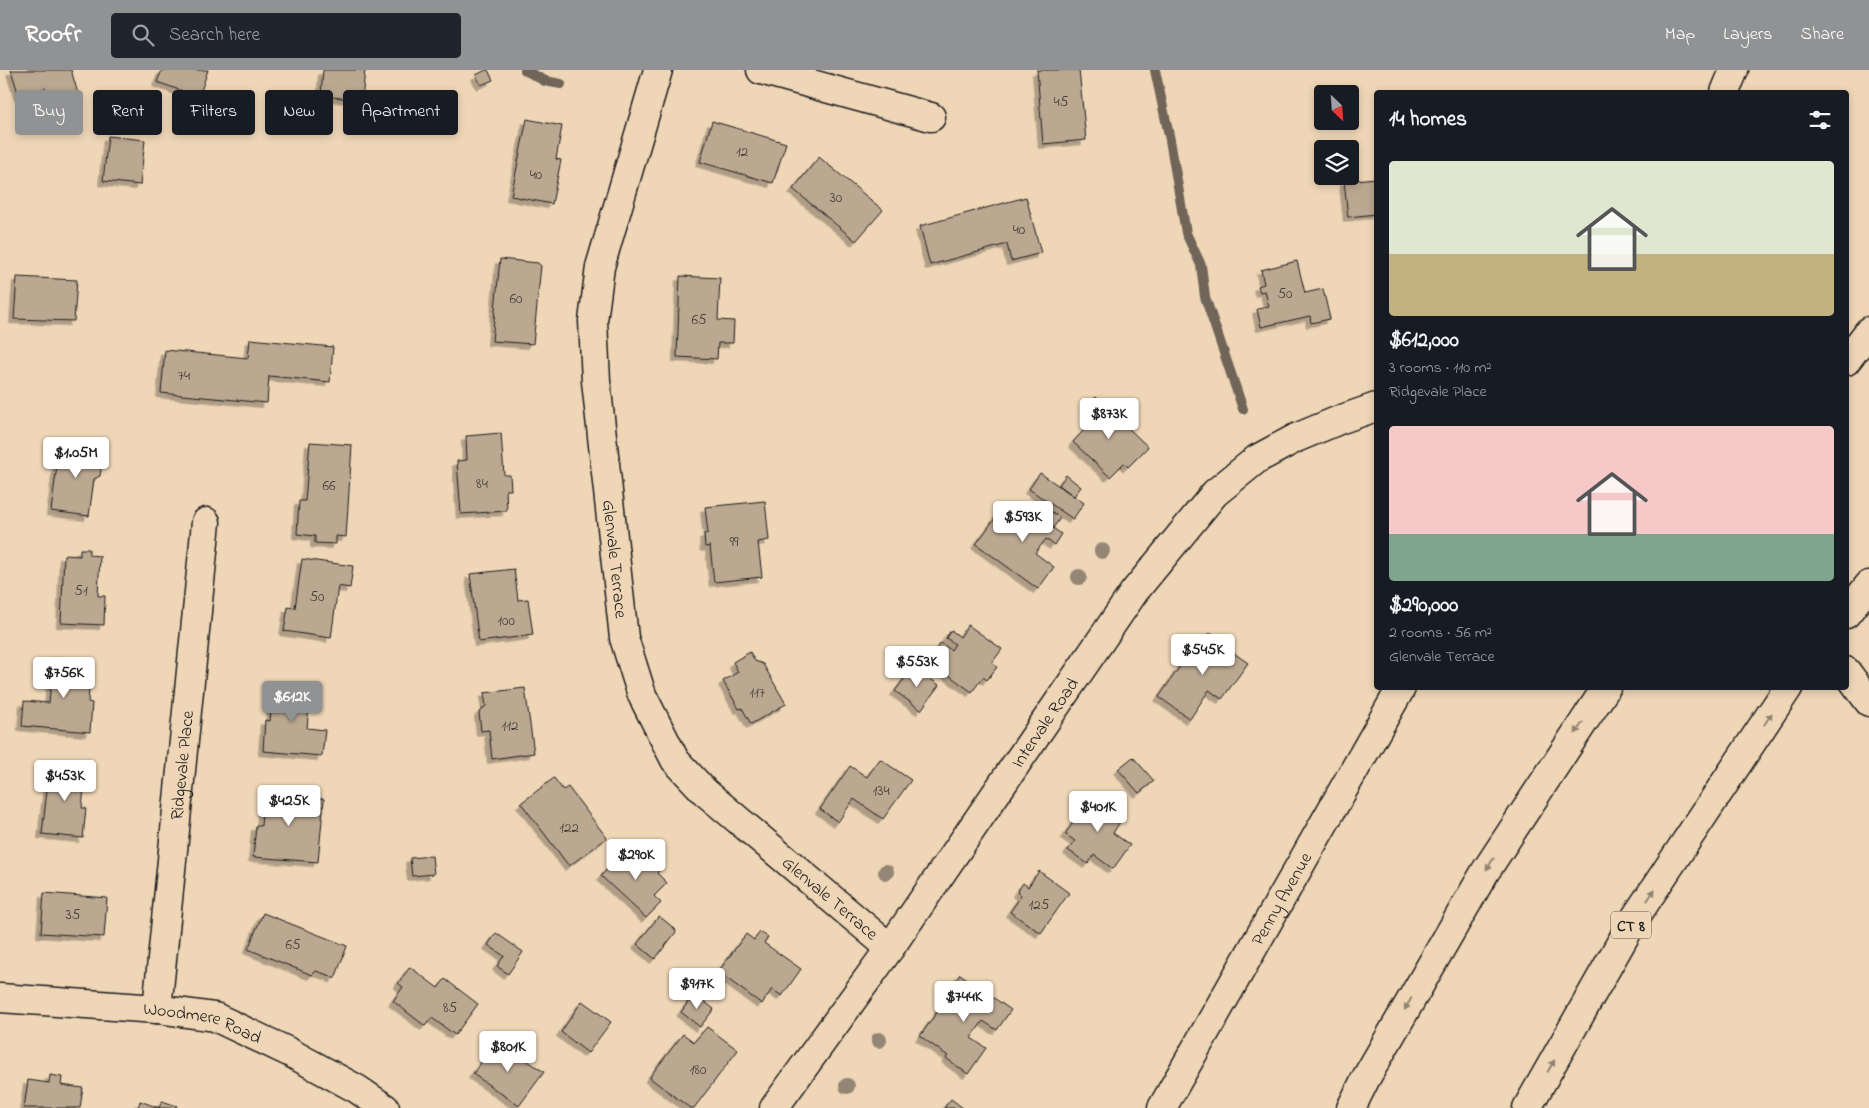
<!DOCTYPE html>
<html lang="en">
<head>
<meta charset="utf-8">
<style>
  body { margin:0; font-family:"Indie Flower",sans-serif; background:#20242c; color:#f1f3f6; height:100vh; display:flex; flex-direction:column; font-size:19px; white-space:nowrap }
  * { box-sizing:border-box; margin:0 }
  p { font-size:16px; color:#9ea1a6 }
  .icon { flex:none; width:28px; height:28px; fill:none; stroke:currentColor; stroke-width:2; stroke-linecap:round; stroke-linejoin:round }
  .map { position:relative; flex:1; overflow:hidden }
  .drawer { position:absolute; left:1374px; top:20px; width:475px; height:600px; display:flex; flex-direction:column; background:#171b24; border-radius:5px; box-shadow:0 2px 8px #0003 }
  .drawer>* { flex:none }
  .hud { position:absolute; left:15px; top:20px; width:475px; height:45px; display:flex; gap:10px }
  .needle { width:32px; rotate:155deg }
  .tools { position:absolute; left:1314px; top:15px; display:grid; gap:10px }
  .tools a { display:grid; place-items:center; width:45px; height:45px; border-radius:5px; background:#171b24; box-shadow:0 2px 8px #0003; font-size:25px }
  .price { position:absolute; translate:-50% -42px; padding:0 11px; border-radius:5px; background:#fff; color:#222; font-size:16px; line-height:32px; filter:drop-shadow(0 1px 2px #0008) }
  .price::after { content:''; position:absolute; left:50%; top:30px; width:15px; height:11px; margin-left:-8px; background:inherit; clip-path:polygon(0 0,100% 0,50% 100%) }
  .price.on { background:#919294; color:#fff }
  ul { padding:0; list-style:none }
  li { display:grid; align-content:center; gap:10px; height:265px; padding:0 15px }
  li span { display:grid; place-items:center; height:155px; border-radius:5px; color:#555 }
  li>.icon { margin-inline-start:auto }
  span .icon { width:90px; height:90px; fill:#fffc; stroke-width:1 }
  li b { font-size:21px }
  h2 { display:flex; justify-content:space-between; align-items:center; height:60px; padding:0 15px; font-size:21px }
  .pill { padding:0 18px; border-radius:5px; background:#171b24; box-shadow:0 2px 8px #0003; font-size:18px; line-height:45px }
  .pill.on { background:#919294; color:#fff }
  header { display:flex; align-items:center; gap:30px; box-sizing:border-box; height:70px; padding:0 25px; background:#919294; color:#fff }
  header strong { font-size:24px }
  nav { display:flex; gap:28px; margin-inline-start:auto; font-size:18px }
  .search { width:350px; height:45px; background:#20242c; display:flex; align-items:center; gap:12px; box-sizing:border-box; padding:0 18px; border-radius:5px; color:#9ea1a6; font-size:19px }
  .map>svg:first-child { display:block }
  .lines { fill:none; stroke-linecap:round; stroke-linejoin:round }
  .stream { stroke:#6f6559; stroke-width:10 }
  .building { fill:#bba891; stroke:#1c1c1c; filter:url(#shadow) }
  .minor-casing { stroke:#1c1c1c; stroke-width:31 }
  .secondary-casing { stroke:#1c1c1c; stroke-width:31 }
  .motorway-casing { stroke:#1c1c1c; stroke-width:31 }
  .minor { stroke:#efd6b7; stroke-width:28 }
  .secondary { stroke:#efd6b7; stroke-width:28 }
  .motorway { stroke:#efd6b7; stroke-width:28 }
  .tree { fill:#948674 }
  .oneway { fill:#908271 }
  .labels { text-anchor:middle; stroke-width:4; stroke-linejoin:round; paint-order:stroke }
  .number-label { font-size:15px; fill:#443f39 }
  .shield { fill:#efd6b7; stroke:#5b544a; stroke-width:1 }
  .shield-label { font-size:16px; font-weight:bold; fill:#1c1c1c }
  .street-label { font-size:18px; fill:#1c1c1c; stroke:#efd6b7 }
</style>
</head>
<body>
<header>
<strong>Roofr</strong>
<div class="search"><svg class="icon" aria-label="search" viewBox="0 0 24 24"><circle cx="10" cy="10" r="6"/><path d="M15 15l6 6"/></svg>Search here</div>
<nav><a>Map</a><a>Layers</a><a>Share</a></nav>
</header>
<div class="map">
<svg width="1869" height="1038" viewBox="0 0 1869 1038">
  <defs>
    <filter id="shadow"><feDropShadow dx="-4.5" dy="4.5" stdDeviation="0" flood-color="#0004"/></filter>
  </defs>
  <rect width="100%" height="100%" fill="#efd6b7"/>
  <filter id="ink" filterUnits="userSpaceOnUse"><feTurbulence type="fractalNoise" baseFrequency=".02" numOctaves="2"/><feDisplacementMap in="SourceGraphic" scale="10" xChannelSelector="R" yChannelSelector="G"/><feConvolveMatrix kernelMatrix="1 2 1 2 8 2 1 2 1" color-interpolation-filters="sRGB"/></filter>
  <g filter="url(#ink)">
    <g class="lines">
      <g class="stream">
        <polyline points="525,0 545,11 561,14"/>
        <polyline points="1155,0 1170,70 1186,163 1201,195 1205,227 1243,339"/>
      </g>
    </g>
    <g class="building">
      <polygon points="11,0 71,0 79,27 51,36 45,18 19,26"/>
      <polygon points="162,0 208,0 199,27 157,12"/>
      <polygon points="323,0 365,0 362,30 321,26"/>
      <polygon points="486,0 488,0 493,10 481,15 476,5"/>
      <polygon points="1037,0 1079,0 1086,70 1043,74"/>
      <polygon points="527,49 562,56 556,89 561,90 552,134 511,126"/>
      <polygon points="712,51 786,73 773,113 700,92"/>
      <polygon points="108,66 145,70 140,115 103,111"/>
      <polygon points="819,87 883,140 856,171 793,119"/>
      <polygon points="1376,108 1376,144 1348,147 1344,111"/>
      <polygon points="1026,127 1041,183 1011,191 1007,174 930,195 920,156"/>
      <polygon points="500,189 538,193 541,196 533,274 492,271"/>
      <polygon points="1297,191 1305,223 1323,219 1330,249 1311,253 1310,246 1261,257 1257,239 1269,237 1265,221 1260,222 1258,216 1264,214 1261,200"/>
      <polygon points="680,206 720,208 718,250 734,251 733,273 718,273 717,289 677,287"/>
      <polygon points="17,207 77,210 74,251 14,249"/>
      <polygon points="250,269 333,277 330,312 269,306 267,333 161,323 165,280 248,288"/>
      <polygon points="1096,327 1148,377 1128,397 1124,393 1110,407 1073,372 1095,348 1085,338"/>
      <polygon points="501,363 504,405 510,405 511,420 506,420 507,441 461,444 457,391 467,390 466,366"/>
      <polygon points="310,372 352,375 346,467 336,466 336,474 315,473 315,466 297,464 299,431 305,431"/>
      <polygon points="60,373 104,379 100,406 94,409 89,446 51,441"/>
      <polygon points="1040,403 1084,433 1073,449 1029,419"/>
      <polygon points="1066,405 1081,417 1074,426 1059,415"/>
      <polygon points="1036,430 1060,448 1053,458 1061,464 1054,475 1046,469 1035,483 1054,497 1038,519 976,474 999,443 1022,459 1027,451 1023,448"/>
      <polygon points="765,431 769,470 758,472 762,507 714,512 710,476 705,477 704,464 708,463 705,437"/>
      <polygon points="80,479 89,479 89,485 100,486 98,526 105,526 104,555 61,553 64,485 80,486"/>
      <polygon points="302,489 353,496 350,518 338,516 331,568 284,561 288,537 295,538"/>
      <polygon points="514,499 518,530 528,529 533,565 479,572 470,504"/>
      <polygon points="968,555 1002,579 992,593 997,597 987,610 983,607 972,622 928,590 941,573 951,580 955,574 946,568 951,560 960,567"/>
      <polygon points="1208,564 1213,564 1230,576 1228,579 1248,593 1222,629 1209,620 1190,649 1159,627 1193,577 1197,580"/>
      <polygon points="750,582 755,591 763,594 786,634 751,654 742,638 739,639 723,611 738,602 733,592"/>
      <polygon points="53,588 91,592 88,632 92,633 90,662 22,656 24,631 49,633"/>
      <polygon points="913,597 939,615 921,640 895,621"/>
      <polygon points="274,613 311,617 307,658 325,660 322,686 263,681 265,650 270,651"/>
      <polygon points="525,618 534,683 492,689 489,660 481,661 479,642 486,636 484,623"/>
      <polygon points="1133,687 1154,711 1139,723 1118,699"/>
      <polygon points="880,689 911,710 883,749 854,729 838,752 820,739 850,696 867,707"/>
      <polygon points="50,695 86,698 82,738 86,738 83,768 42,764"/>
      <polygon points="554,708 563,720 568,717 607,768 569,796 521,733"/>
      <polygon points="264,718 301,721 300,727 324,729 318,792 253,787 256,756 261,756"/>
      <polygon points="1094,723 1125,744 1113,763 1130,775 1113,799 1094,785 1088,794 1068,780 1075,771 1065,764"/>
      <polygon points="627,777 640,789 644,785 660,800 657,803 667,813 654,826 661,833 646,848 601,806"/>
      <polygon points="432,786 434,804 412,806 410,788"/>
      <polygon points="1039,801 1069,823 1041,863 1010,842 1021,826 1017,822 1023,813 1028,817"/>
      <polygon points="44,823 107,828 104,867 41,863"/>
      <polygon points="263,843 347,876 336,906 334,909 331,906 316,901 312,905 248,879"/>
      <polygon points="659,846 675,859 676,862 655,889 637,874"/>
      <polygon points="760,862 768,867 764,873 801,899 782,926 772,919 762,934 718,902 746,864 754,870"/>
      <polygon points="496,863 523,882 508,904 497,896 504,886 488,875"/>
      <polygon points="410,897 438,918 445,909 478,934 455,965 432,948 425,956 393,931 403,917 398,913"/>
      <polygon points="960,904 1011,940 997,960 983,951 971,968 986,978 968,1004 946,988 948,986 920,966 950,924 947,922"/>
      <polygon points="694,924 714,939 700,957 681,942"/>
      <polygon points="582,931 611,952 588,983 561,962"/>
      <polygon points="707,957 738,980 694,1038 690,1038 650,1008 651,1005 683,964 694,972"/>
      <polygon points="497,970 544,1002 519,1036 473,1004"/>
      <polygon points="50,1005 62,1007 61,1015 83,1018 80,1038 24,1038 28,1010 49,1013"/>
      <polygon points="951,1029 963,1038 944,1038"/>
      <polygon points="140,1031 159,1038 162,1031 177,1036 176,1038 138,1038"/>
    </g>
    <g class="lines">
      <defs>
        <g id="minor">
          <path id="s1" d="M 658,0 L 600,197 L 593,251 L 596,311 L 624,568 L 642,625 L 675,690 L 705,722 L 890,878"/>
          <polyline points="761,0 931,47"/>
          <path id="s2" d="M 0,928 L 157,939 L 215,947 L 289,982 L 357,1019 L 385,1038"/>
          <path id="s3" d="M 157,939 L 206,452"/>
          <path id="s4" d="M 774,1038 L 890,878 L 1134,522 L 1215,423 L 1257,389 L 1296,368 L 1339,350 L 1376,337"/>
        </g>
        <g id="secondary">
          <polyline points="1725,22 1734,0"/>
          <polyline points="1846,601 1869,632"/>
          <path id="s5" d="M 1162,1038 L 1401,618"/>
        </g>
        <g id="motorway">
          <polyline points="1846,291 1869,261"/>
          <polyline points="1846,544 1869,515"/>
          <polyline points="1351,1038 1366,1008 1485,802 1606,618"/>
          <polyline points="1527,1038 1635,848 1788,618"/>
        </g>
      </defs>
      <use href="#minor" class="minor-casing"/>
      <use href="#secondary" class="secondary-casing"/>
      <use href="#motorway" class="motorway-casing"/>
      <use href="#minor" class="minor"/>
      <use href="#secondary" class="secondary"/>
      <use href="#motorway" class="motorway"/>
    </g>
    <g class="tree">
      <circle cx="1102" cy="481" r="8"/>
      <circle cx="1079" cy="507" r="8"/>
      <circle cx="886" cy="802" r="8"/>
      <circle cx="879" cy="970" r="8"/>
      <circle cx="847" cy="1016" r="8"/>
    </g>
    <defs><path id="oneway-solid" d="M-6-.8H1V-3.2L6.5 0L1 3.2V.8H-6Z" transform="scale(1.25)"/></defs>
    <g class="oneway">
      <use href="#oneway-solid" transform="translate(1768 649) rotate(-56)"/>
      <use href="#oneway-solid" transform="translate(1579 658) rotate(123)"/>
      <use href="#oneway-solid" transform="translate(1490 794) rotate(123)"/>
      <use href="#oneway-solid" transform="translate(1651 825) rotate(-56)"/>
      <use href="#oneway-solid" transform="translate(1408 934) rotate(120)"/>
      <use href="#oneway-solid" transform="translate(1551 996) rotate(-60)"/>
    </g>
  </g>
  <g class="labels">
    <g class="number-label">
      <text x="1061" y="36">45</text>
      <text x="742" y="86">12</text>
      <text x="536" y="109">40</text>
      <text x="836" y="132">30</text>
      <text x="1019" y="164">40</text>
      <text x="1285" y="228">50</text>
      <text x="516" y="233">60</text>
      <text x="699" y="254">65</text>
      <text x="184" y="310">74</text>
      <text x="482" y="418">84</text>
      <text x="329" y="420">66</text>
      <text x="734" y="476">99</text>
      <text x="81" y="525">51</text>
      <text x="317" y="531">50</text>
      <text x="506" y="555">100</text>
      <text x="757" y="627">117</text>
      <text x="510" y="660">112</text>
      <text x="881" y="725">134</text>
      <text x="569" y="762">122</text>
      <text x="1039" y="839">125</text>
      <text x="73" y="849">35</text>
      <text x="293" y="879">65</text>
      <text x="450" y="942">85</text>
      <text x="698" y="1004">180</text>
    </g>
    <rect class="shield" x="1611" y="841.5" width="40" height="27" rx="4"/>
    <g class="shield-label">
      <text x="1631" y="861">CT 8</text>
    </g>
    <g class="street-label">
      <text dy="6" stroke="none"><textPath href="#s1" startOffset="499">Glenvale Terrace</textPath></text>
      <text dy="6" stroke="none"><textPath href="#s4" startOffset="471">Intervale Road</textPath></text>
      <text dy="6" stroke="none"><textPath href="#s3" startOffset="245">Ridgevale Place</textPath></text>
      <text dy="6" stroke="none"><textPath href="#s1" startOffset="919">Glenvale Terrace</textPath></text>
      <text dy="6" stroke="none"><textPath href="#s5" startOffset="241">Penny Avenue</textPath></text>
      <text dy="6" stroke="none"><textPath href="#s2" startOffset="205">Woodmere Road</textPath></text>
    </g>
  </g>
</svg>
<div class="tools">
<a><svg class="needle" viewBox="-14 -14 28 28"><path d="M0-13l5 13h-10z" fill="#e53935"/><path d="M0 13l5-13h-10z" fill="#9ea1a6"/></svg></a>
<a><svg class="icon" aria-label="layers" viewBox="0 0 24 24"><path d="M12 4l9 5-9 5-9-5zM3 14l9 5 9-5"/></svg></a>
</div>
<b class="price" style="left:1109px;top:370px">$873K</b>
<b class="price" style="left:76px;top:409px">$1.05M</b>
<b class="price" style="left:1023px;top:473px">$593K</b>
<b class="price" style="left:1203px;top:606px">$545K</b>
<b class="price" style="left:917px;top:618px">$553K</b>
<b class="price" style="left:64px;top:629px">$756K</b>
<b class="price on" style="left:292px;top:653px">$612K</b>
<b class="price" style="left:65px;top:732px">$453K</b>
<b class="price" style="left:289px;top:757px">$425K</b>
<b class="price" style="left:1098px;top:763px">$401K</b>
<b class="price" style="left:636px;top:811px">$290K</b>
<b class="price" style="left:697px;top:940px">$917K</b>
<b class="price" style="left:964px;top:953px">$744K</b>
<b class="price" style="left:508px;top:1003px">$801K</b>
<div class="hud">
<a class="pill on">Buy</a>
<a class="pill">Rent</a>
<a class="pill">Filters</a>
<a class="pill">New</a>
<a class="pill">Apartment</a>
</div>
<section class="drawer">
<h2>14 homes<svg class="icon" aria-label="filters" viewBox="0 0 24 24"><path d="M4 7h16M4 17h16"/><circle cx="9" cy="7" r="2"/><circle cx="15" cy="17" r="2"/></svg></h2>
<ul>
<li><span style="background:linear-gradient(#dfe7d0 60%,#c2b280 0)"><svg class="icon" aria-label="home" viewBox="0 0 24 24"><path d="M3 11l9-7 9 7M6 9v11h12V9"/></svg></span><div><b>$612,000</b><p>3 rooms · 110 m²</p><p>Ridgevale Place</p></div></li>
<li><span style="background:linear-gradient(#f6c9c9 70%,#7fa58c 0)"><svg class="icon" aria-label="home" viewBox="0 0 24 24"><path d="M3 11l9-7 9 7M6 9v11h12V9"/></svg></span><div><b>$290,000</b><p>2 rooms · 56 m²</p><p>Glenvale Terrace</p></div></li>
</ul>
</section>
</div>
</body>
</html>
